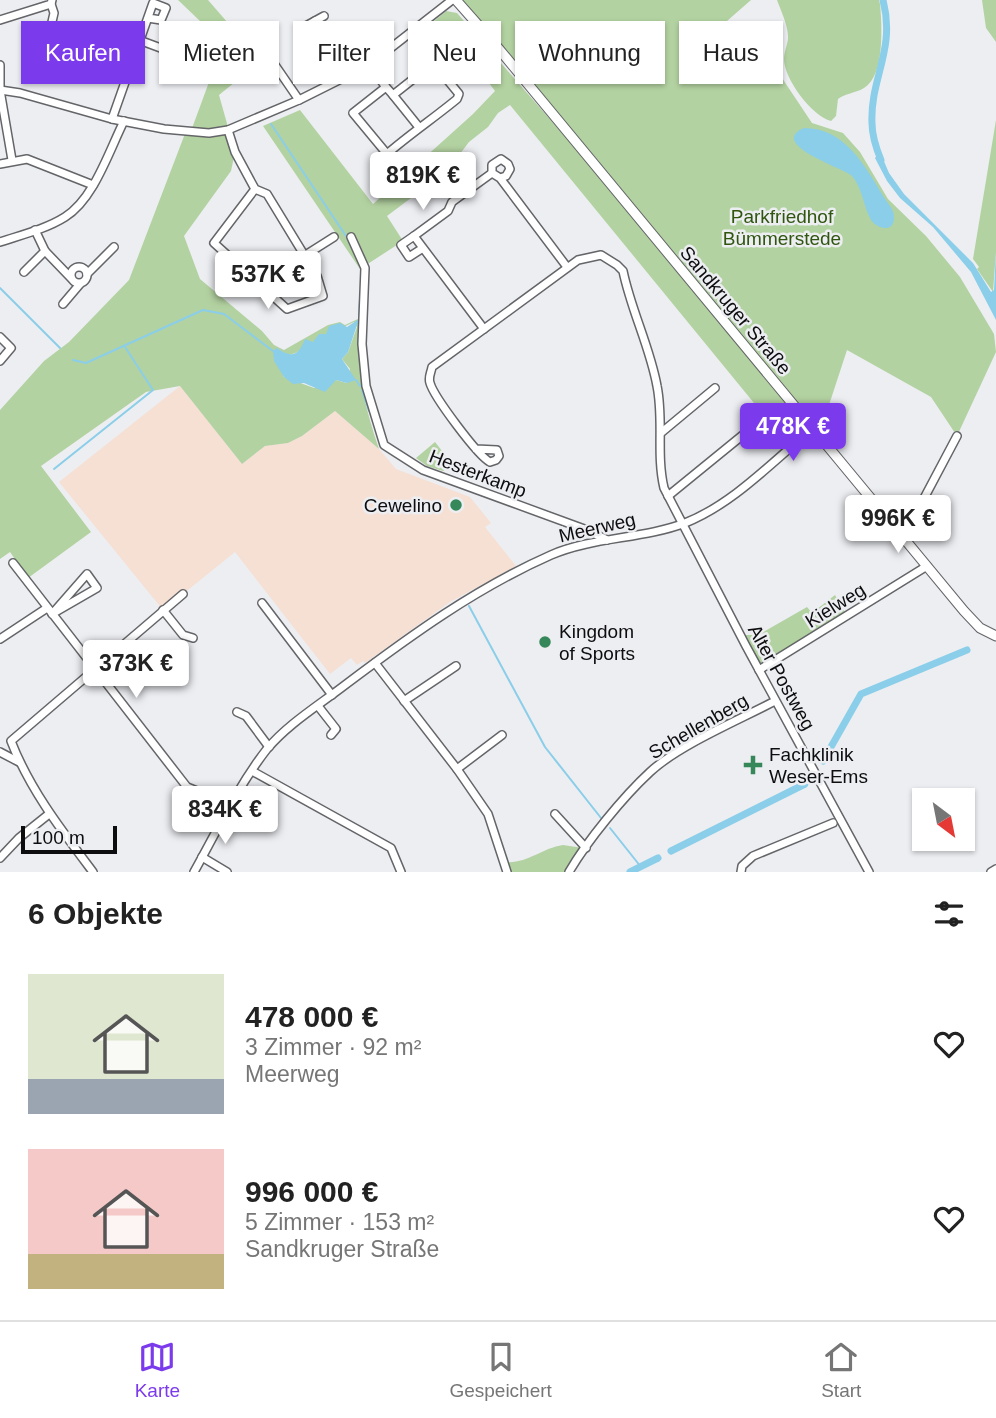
<!DOCTYPE html>
<html lang="de">
<head>
<meta charset="utf-8">
<style>
  body { margin:0; font-family:Helvetica,sans-serif; background:#f2f2f2; color:#222; height:100vh; display:flex; flex-direction:column; font-size:26px; white-space:nowrap }
  * { box-sizing:border-box; margin:0 }
  p { font-size:23px; color:#767676 }
  .icon { flex:none; width:38px; height:38px; fill:none; stroke:currentColor; stroke-width:2; stroke-linecap:round; stroke-linejoin:round }
  .map { position:relative; height:872px; overflow:hidden }
  .side { display:flex; flex-direction:column; background:#fff; flex:1 }
  .side>* { flex:none }
  .hud { position:absolute; left:21px; top:21px; width:956px; height:63px; display:flex; gap:14px }
  .needle { width:46px; rotate:148deg }
  .fabs { position:absolute; left:912px; top:788px; display:grid; gap:14px }
  .fabs a { display:grid; place-items:center; width:63px; height:63px; border-radius:0px; background:#fff; box-shadow:0 2px 5px #0004; font-size:35px }
  .scale { position:absolute; left:21px; bottom:18px; width:96px; box-sizing:border-box; padding-left:7px; border:4px solid #0d0d0f; border-top:0; font-size:19px; line-height:24px; white-space:nowrap; color:#0d0d0f; -webkit-text-stroke:5px #edeef2; paint-order:stroke }
  .price { position:absolute; translate:-50% -60px; padding:0 16px; border-radius:7px; background:#fff; color:#222; font-size:23px; line-height:46px; filter:drop-shadow(0 2px 4px #0008) }
  .price::after { content:''; position:absolute; left:50%; top:42px; width:21px; height:16px; margin-left:-10px; background:inherit; clip-path:polygon(0 0,100% 0,50% 100%) }
  .price.active { background:#7c3aed; color:#fff }
  ul { padding:0; list-style:none }
  li { display:flex; align-items:center; gap:21px; height:175px; padding:0 28px }
  li span { display:grid; place-items:center; flex:none; width:196px; height:140px; border-radius:0px; color:#555 }
  li>.icon { margin-inline-start:auto }
  span .icon { width:84px; height:84px; fill:#fffc; stroke-width:1 }
  li b { font-size:30px }
  h2 { display:flex; justify-content:space-between; align-items:center; height:84px; padding:0 28px; font-size:30px }
  .chip { padding:0 24px; border-radius:0px; background:#fff; box-shadow:0 2px 5px #0004; font-size:24px; line-height:63px }
  .chip.active { background:#7c3aed; color:#fff }
  .tabs { display:flex; justify-content:space-around; align-items:center; height:98px; border-top:2px solid #e0e0e0; background:#fff; font-size:19px; color:#767676 }
  .tabs a { display:grid; justify-items:center; gap:4px }
  .tabs .active { color:#7c3aed }
  .map>svg:first-child { display:block }
  .industrial { fill:#f6dfd3 }
  .green { fill:#b3d2a1; fill-rule:evenodd }
  .water { fill:#8bcee9 }
  .lines { fill:none; stroke-linecap:round; stroke-linejoin:round }
  .stream { stroke:#8bcee9; stroke-width:2 }
  .canal { stroke:#8bcee9; stroke-width:7 }
  .minor-casing { stroke:#646568; stroke-width:10 }
  .tertiary-casing { stroke:#646568; stroke-width:11 }
  .minor { stroke:#fff; stroke-width:7 }
  .tertiary { stroke:#fff; stroke-width:9 }
  .poi-dot { fill:#36885a; stroke:#edeef2; stroke-width:2.5 }
  .labels { text-anchor:middle; stroke-width:5; stroke-linejoin:round; paint-order:stroke }
  .park-label { font-size:19px; fill:#2f550e; stroke:#edeef2 }
  .street-label { font-size:19px; fill:#0d0d0f; stroke:#edeef2 }
  .poi-label { font-size:19px; fill:#0d0d0f; stroke:#edeef2; text-anchor:start }
</style>
</head>
<body>
<div class="map">
<svg width="996" height="872" viewBox="0 0 996 872">
  <rect width="100%" height="100%" fill="#edeef2"/>
  <polygon class="industrial" points="180,386 242,464 265,446 288,443 302,436 335,411 379,449 396,469 470,497 491,523 485,527 516,566 450,602 365,663 363,661 357,665 351,658 330,674 235,552 163,610 59,482"/>
  <g class="green">
    <path d="M 178,0 L 208,0 L 261,61 L 219,95 L 235,152 L 231,171 L 184,236 L 200,279 L 262,331 L 274,345 L 284,350 L 328,325 L 340,322 L 345,325 L 360,318 C 356,368 363,402 379,449 L 335,411 L 302,436 L 288,443 L 265,446 L 242,464 L 180,386 L 146,392 L 41,466 L 91,532 L 28,578 L 10,552 L 0,559 L 0,410 L 44,361 L 69,342 L 129,280 L 186,131 L 191,131 L 223,44 L 223,36 L 200,21 ZM 354,322 L 357,327 L 348,352 L 342,359 L 350,369 L 347,383 L 336,380 L 314,388 L 284,377 L 279,366 L 278,349 C 287,356 292,356 302,349 L 304,343 L 313,342 Z"/>
    <polygon points="456,0 751,0 719,28 741,53 761,38 784,81 812,123 843,133 860,152 888,199 926,236 960,277 994,334 996,352 957,436 931,397 847,350 829,405 820,422 790,447 510,105 498,113 488,127 469,142 447,171 387,216 403,241 360,269 263,126 300,110 373,204 473,114 495,91 451,33 440,32 419,48 411,41 446,11 457,13 627,207"/>
    <path d="M 777,0 L 879,0 L 880,4 C 882,25 885,76 864,88 C 856,93 846,93 838,99 L 836,116 L 831,121 C 812,116 784,79 784,59 C 784,51 788,44 788,37 C 788,25 781,11 777,0 Z"/>
    <polygon points="982,0 996,0 996,42 986,28"/>
    <polygon points="996,120 996,252 993,292 977,269 979,267 973,259"/>
    <polygon points="435,442 453,465 443,471 427,466 416,458"/>
    <polygon points="835,595 847,616 759,670 741,635 758,635 807,607 812,613"/>
    <path d="M 563,845 L 583,848 L 565,872 L 508,872 L 505,862 C 527,864 542,848 563,845 Z"/>
  </g>
  <g class="water">
    <path d="M 804,128 C 844,128 864,164 882,194 C 886,202 895,209 894,218 C 894,233 877,229 871,220 C 863,206 863,189 852,176 C 846,169 766,144 804,128 Z"/>
    <polygon points="880,152 889,173 904,194 973,263 991,292 994,290 996,252 996,320 971,272 933,227 900,198 887,181 875,158"/>
    <path d="M 359,319 L 348,352 L 342,359 L 356,380 L 347,383 L 336,380 L 325,392 L 304,383 L 293,384 L 284,377 L 274,361 L 273,351 L 277,348 C 292,359 299,355 305,339 L 313,342 L 319,334 L 326,334 L 329,326 L 340,323 L 347,327 Z"/>
  </g>
  <g class="lines">
    <g class="stream">
      <polyline points="271,124 346,236"/>
      <polyline points="347,238 353,250"/>
      <polyline points="0,288 60,348"/>
      <polyline points="359,319 360,299"/>
      <polyline points="73,360 86,363 203,310 224,314 273,351"/>
      <polyline points="356,380 360,386"/>
      <polyline points="362,390 369,411"/>
      <polyline points="54,469 153,390 125,347"/>
      <polyline points="420,472 460,487"/>
      <polyline points="469,606 545,747 601,818"/>
      <polyline points="610,828 641,867"/>
    </g>
    <g class="canal">
      <path d="M 881,160 C 876,148 872,136 872,123 C 870,78 896,50 883,0"/>
      <polyline points="823,761 861,694 967,650"/>
      <polyline points="671,851 805,784"/>
      <polyline points="630,872 658,858"/>
    </g>
    <defs>
      <g id="minor">
        <polyline points="0,20 51,4 52,0"/>
        <polyline points="315,21 354,73"/>
        <polyline points="304,27 324,16"/>
        <polyline points="49,35 54,13 51,4"/>
        <polyline points="139,40 185,57 189,62"/>
        <polyline points="94,47 131,62"/>
        <polyline points="266,52 299,100"/>
        <polyline points="0,65 0,90 12,160"/>
        <path d="M 369,65 L 386,87 L 353,113 L 387,154 C 410,134 434,118 457,99 L 459,94 L 436,66 L 431,65 L 393,95 L 386,87"/>
        <polyline points="0,90 20,93 112,119 164,129 209,133 228,130 299,100 369,65 452,0"/>
        <polyline points="393,95 418,126"/>
        <polyline points="112,119 153,3 166,8 161,20 148,18"/>
        <polyline points="228,130 235,152 255,189 214,243 287,309 323,296 317,276 267,194 255,189"/>
        <polyline points="0,164 27,159 93,185"/>
        <polyline points="500,178 506,176 510,169 508,164 501,159 492,165 492,173 500,178 567,267"/>
        <polyline points="35,230 45,251 71,278"/>
        <polyline points="414,236 448,211 452,202 492,173"/>
        <polyline points="351,237 365,268 362,344 366,386 384,445 423,470 587,530 607,540"/>
        <path d="M 0,242 C 21,235 46,229 65,217 C 94,199 109,151 124,121"/>
        <polyline points="423,248 409,257 401,245 414,236 484,329"/>
        <polyline points="304,256 334,237"/>
        <circle cx="79" cy="275" r="8"/>
        <polyline points="24,272 45,251"/>
        <polyline points="87,274 114,247"/>
        <polyline points="63,304 80,284"/>
        <polyline points="0,337 11,348 0,361"/>
        <polyline points="662,432 715,388"/>
        <path d="M 476,449 L 497,450 L 499,456 L 496,460 L 490,462 C 478,456 434,397 430,383 C 428,377 431,373 432,367 L 578,260 L 601,255 L 617,265 L 623,271 C 631,310 650,347 657,386 C 664,420 656,454 664,488 L 746,646 L 869,872"/>
        <polyline points="668,496 749,430"/>
        <polyline points="903,538 957,436"/>
        <polyline points="13,563 187,787 231,805"/>
        <polygon points="87,574 97,588 52,614"/>
        <polyline points="262,603 332,695"/>
        <polyline points="163,610 183,635 193,638"/>
        <polyline points="0,639 47,608"/>
        <polyline points="375,663 457,769 488,814 507,872"/>
        <polyline points="759,670 927,566"/>
        <polyline points="404,701 456,666"/>
        <polyline points="318,706 336,729 331,735"/>
        <polyline points="237,712 246,716 269,747"/>
        <polyline points="0,752 19,762"/>
        <polyline points="457,769 502,735"/>
        <polyline points="252,771 391,848 401,872"/>
        <polyline points="555,814 586,848"/>
        <polyline points="202,857 227,872"/>
        <polyline points="0,858 19,838 49,814"/>
        <path d="M 93,872 C 62,831 30,790 11,741 L 183,594"/>
        <path d="M 194,872 C 217,831 238,786 267,749 C 288,724 319,705 345,685 C 410,636 476,588 551,555 C 592,537 643,539 685,523 C 733,504 772,462 812,429"/>
        <path d="M 569,872 C 587,841 623,797 650,772 C 679,745 739,720 775,701"/>
        <polyline points="741,872 742,866 753,856 833,823"/>
        <polyline points="991,872 996,869"/>
      </g>
      <polyline id="tertiary" points="456,0 494,43 964,611 980,628 996,636"/>
    </defs>
    <use href="#minor" class="minor-casing"/>
    <use href="#tertiary" class="tertiary-casing"/>
    <use href="#minor" class="minor"/>
    <use href="#tertiary" class="tertiary"/>
  </g>
  <g class="poi-dot">
    <circle cx="456" cy="505" r="7"/>
    <circle cx="545" cy="642" r="7"/>
    <path d="M749.5 754.5h7v7h7v7h-7v7h-7v-7h-7v-7h7z"/>
  </g>
  <g class="labels">
    <g class="park-label">
      <text x="782" y="223">Parkfriedhof<tspan x="782" dy="22">Bümmerstede</tspan></text>
    </g>
    <g class="street-label">
      <text transform="translate(736 310) rotate(50)" y="7">Sandkruger Straße</text>
      <text transform="translate(478 473) rotate(21)" y="7">Hesterkamp</text>
      <text transform="translate(597 527) rotate(-13)" y="7">Meerweg</text>
      <text transform="translate(835 605) rotate(-32)" y="7">Kielweg</text>
      <text transform="translate(782 677) rotate(61)" y="7">Alter Postweg</text>
      <text transform="translate(698 726) rotate(-30)" y="7">Schellenberg</text>
    </g>
    <g class="poi-label">
      <text x="442" y="512" text-anchor="end">Cewelino</text>
      <text x="559" y="638">Kingdom<tspan x="559" dy="22">of Sports</tspan></text>
      <text x="769" y="761">Fachklinik<tspan x="769" dy="22">Weser-Ems</tspan></text>
    </g>
  </g>
</svg>
<div class="fabs">
<a><svg class="needle" viewBox="-14 -14 28 28"><path d="M0-13l5 13h-10z" fill="#e53935"/><path d="M0 13l5-13h-10z" fill="#767676"/></svg></a>
</div>
<div class="scale">100 m</div>
<b class="price" style="left:423px;top:212px">819K €</b>
<b class="price" style="left:268px;top:311px">537K €</b>
<b class="price active" style="left:793px;top:463px">478K €</b>
<b class="price" style="left:898px;top:555px">996K €</b>
<b class="price" style="left:136px;top:700px">373K €</b>
<b class="price" style="left:225px;top:846px">834K €</b>
<div class="hud">
<a class="chip active">Kaufen</a>
<a class="chip">Mieten</a>
<a class="chip">Filter</a>
<a class="chip">Neu</a>
<a class="chip">Wohnung</a>
<a class="chip">Haus</a>
</div>
</div>
<section class="side">
<h2>6 Objekte<svg class="icon" aria-label="filters" viewBox="0 0 24 24"><path d="M4 7h16M4 17h16"/><circle cx="9" cy="7" r="2"/><circle cx="15" cy="17" r="2"/></svg></h2>
<ul>
<li><span style="background:linear-gradient(#dfe7d0 75%,#9aa5b1 0)"><svg class="icon" aria-label="home" viewBox="0 0 24 24"><path d="M3 11l9-7 9 7M6 9v11h12V9"/></svg></span><div><b>478 000 €</b><p>3 Zimmer · 92 m²</p><p>Meerweg</p></div><svg class="icon" aria-label="heart" viewBox="0 0 24 24"><path d="M12 20l-8-8c-3-5 5-10 8-4 3-6 11-1 8 4z"/></svg></li>
<li><span style="background:linear-gradient(#f6c9c9 75%,#c2b280 0)"><svg class="icon" aria-label="home" viewBox="0 0 24 24"><path d="M3 11l9-7 9 7M6 9v11h12V9"/></svg></span><div><b>996 000 €</b><p>5 Zimmer · 153 m²</p><p>Sandkruger Straße</p></div><svg class="icon" aria-label="heart" viewBox="0 0 24 24"><path d="M12 20l-8-8c-3-5 5-10 8-4 3-6 11-1 8 4z"/></svg></li>
</ul>
</section>
<nav class="tabs">
<a class="active"><svg class="icon" aria-label="map" viewBox="0 0 24 24"><path d="M3 6l6-2 6 2 6-2v14l-6 2-6-2-6 2zM9 4v14M15 6v14"/></svg>Karte</a>
<a><svg class="icon" aria-label="saved" viewBox="0 0 24 24"><path d="M7 4h10v16l-5-4-5 4z"/></svg>Gespeichert</a>
<a><svg class="icon" aria-label="home" viewBox="0 0 24 24"><path d="M3 11l9-7 9 7M6 9v11h12V9"/></svg>Start</a>
</nav>
</body>
</html>
